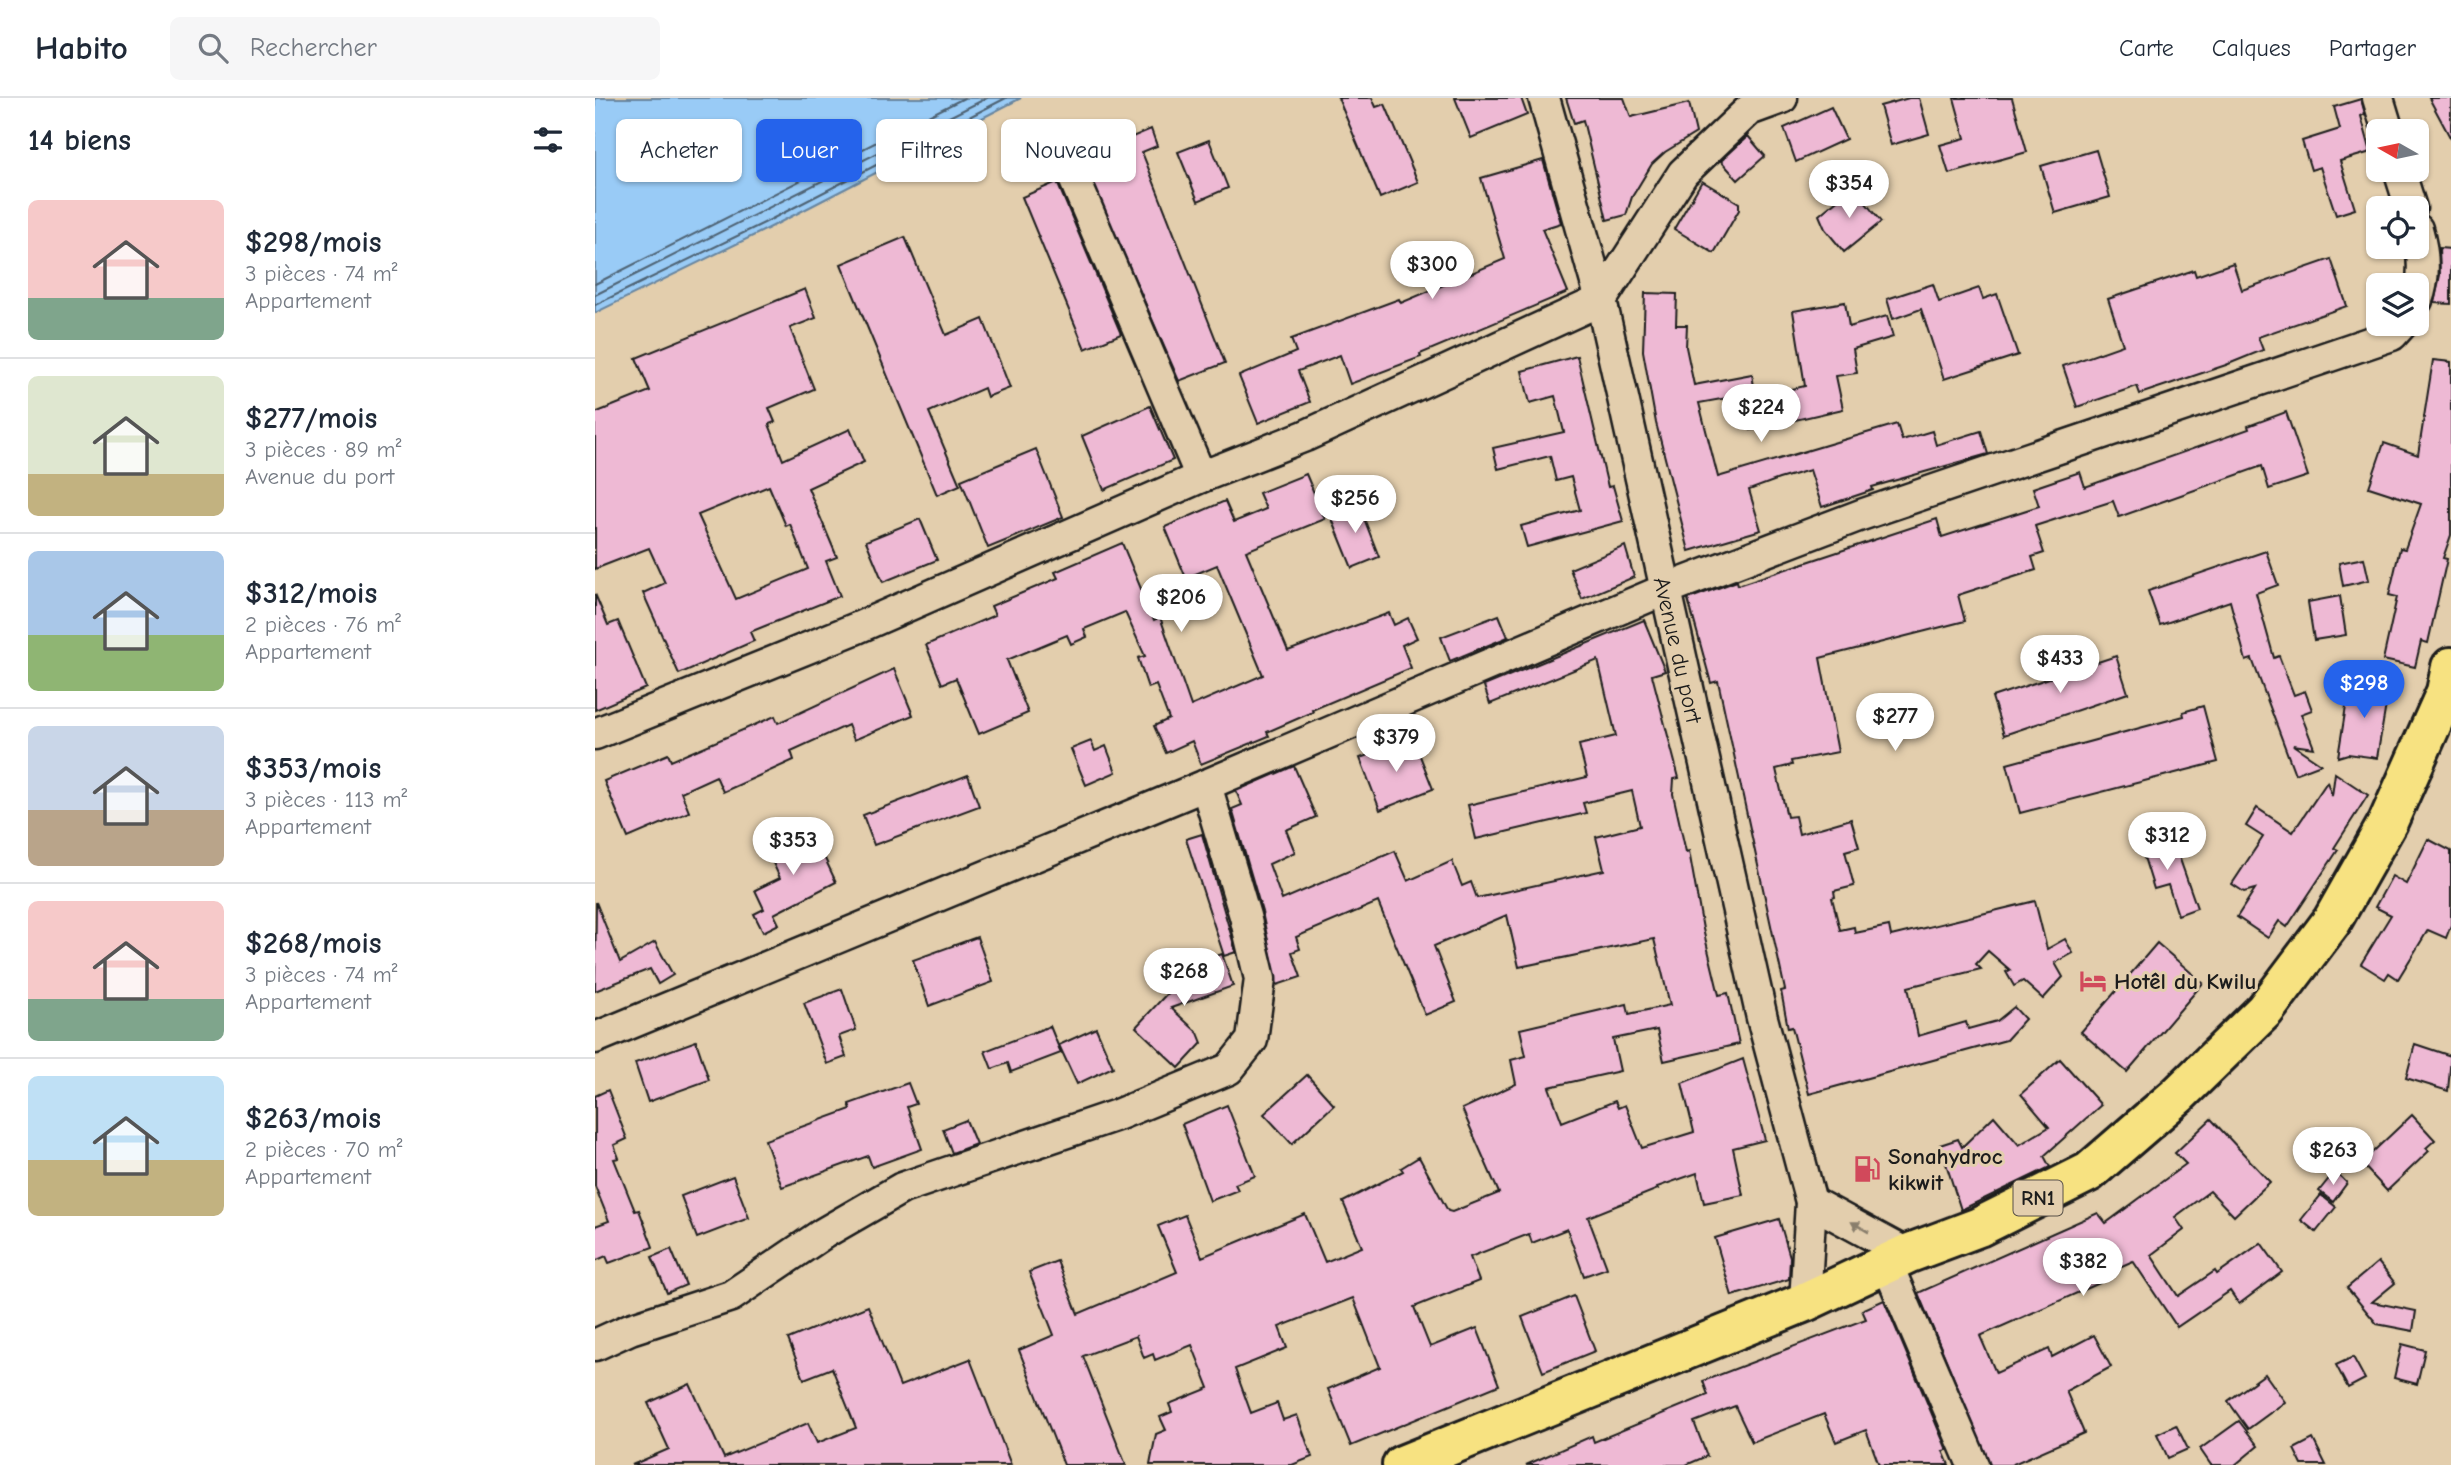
<!DOCTYPE html>
<html lang="fr">
<head>
<meta charset="utf-8">
<style>
  body { margin:0; font-family:"Comic Neue",sans-serif; background:#f6f6f7; color:#1f2937; height:100vh; display:flex; flex-direction:column; font-size:26px; white-space:nowrap }
  * { box-sizing:border-box; margin:0 }
  p { font-size:23px; color:#747a83 }
  .icon { flex:none; width:38px; height:38px; fill:none; stroke:currentColor; stroke-width:2; stroke-linecap:round; stroke-linejoin:round }
  .map { position:relative; flex:1; overflow:hidden }
  .side { display:flex; flex-direction:column; background:#fff; width:595px }
  .side>* { flex:none }
  .hud { position:absolute; left:21px; top:21px; width:665px; height:63px; display:flex; gap:14px }
  .needle { width:46px; rotate:279deg }
  .controls { position:absolute; left:1771px; top:21px; display:grid; gap:14px }
  .controls a { display:grid; place-items:center; width:63px; height:63px; border-radius:10px; background:#fff; box-shadow:0 2px 5px #0004; font-size:35px }
  .price { position:absolute; translate:-50% -60px; padding:0 16px; border-radius:24px; background:#fff; color:#222; font-size:23px; line-height:46px; filter:drop-shadow(0 2px 4px #0008) }
  .price::after { content:''; position:absolute; left:50%; top:42px; width:21px; height:16px; margin-left:-10px; background:inherit; clip-path:polygon(0 0,100% 0,50% 100%) }
  .price.on { background:#2563eb; color:#fff }
  ul { padding:0; list-style:none }
  li { display:flex; align-items:center; gap:21px; height:175px; padding:0 28px }
  li+li { border-top:2px solid #e0e1e3 }
  li span { display:grid; place-items:center; flex:none; width:196px; height:140px; border-radius:10px; color:#555 }
  li>.icon { margin-inline-start:auto }
  span .icon { width:84px; height:84px; fill:#fffc; stroke-width:1 }
  li b { font-size:30px }
  h2 { display:flex; justify-content:space-between; align-items:center; height:84px; padding:0 28px; font-size:30px }
  .tag { padding:0 24px; border-radius:10px; background:#fff; box-shadow:0 2px 5px #0004; font-size:24px; line-height:63px }
  .tag.on { background:#2563eb; color:#fff }
  header { display:flex; align-items:center; gap:42px; box-sizing:border-box; height:98px; padding:0 35px; background:#fff; border-bottom:2px solid #e0e1e3 }
  header strong { font-size:33px }
  nav { display:flex; gap:38px; margin-inline-start:auto; font-size:24px }
  .search { width:490px; height:63px; background:#f6f6f7; display:flex; align-items:center; gap:18px; box-sizing:border-box; padding:0 24px; border-radius:10px; color:#747a83; font-size:26px }
  main { display:flex; flex:1; min-height:0 }
  .map>svg:first-child { display:block }
  .water { fill:#99cbf6; stroke:#67859f; stroke-width:2 }
  .lines { fill:none; stroke-linecap:round; stroke-linejoin:round }
  .shore { stroke:#4e6273; stroke-width:2 }
  .building { fill:#eeb9d4; stroke:#1c1c1c; stroke-width:2; fill-rule:evenodd }
  .minor-casing { stroke:#1c1c1c; stroke-width:35 }
  .highway-casing { stroke:#1c1c1c; stroke-width:44 }
  .minor { stroke:#e3cead; stroke-width:30 }
  .highway { stroke:#f7e281; stroke-width:38 }
  .oneway { fill:#897e6c }
  .labels { text-anchor:middle; stroke-width:6; stroke-linejoin:round; paint-order:stroke }
  .shield { fill:#e3cead; stroke:#585148; stroke-width:2 }
  .shield-label { font-size:21px; font-weight:bold; fill:#1c1c1c }
  .street-label { font-size:23px; fill:#1c1c1c; stroke:#e3cead }
  .poi-label { font-size:23px; font-weight:bold; fill:#1c1c1c; stroke:#e3cead; text-anchor:start }
</style>
</head>
<body>
<header>
<strong>Habito</strong>
<div class="search"><svg class="icon" aria-label="search" viewBox="0 0 24 24"><circle cx="10" cy="10" r="6"/><path d="M15 15l6 6"/></svg>Rechercher</div>
<nav><a>Carte</a><a>Calques</a><a>Partager</a></nav>
</header>
<main>
<section class="side">
<h2>14 biens<svg class="icon" aria-label="filters" viewBox="0 0 24 24"><path d="M4 7h16M4 17h16"/><circle cx="9" cy="7" r="2"/><circle cx="15" cy="17" r="2"/></svg></h2>
<ul>
<li><span style="background:linear-gradient(#f6c9c9 70%,#7fa58c 0)"><svg class="icon" aria-label="home" viewBox="0 0 24 24"><path d="M3 11l9-7 9 7M6 9v11h12V9"/></svg></span><div><b>$298/mois</b><p>3 pièces · 74 m²</p><p>Appartement</p></div></li>
<li><span style="background:linear-gradient(#dfe7d0 70%,#c2b280 0)"><svg class="icon" aria-label="home" viewBox="0 0 24 24"><path d="M3 11l9-7 9 7M6 9v11h12V9"/></svg></span><div><b>$277/mois</b><p>3 pièces · 89 m²</p><p>Avenue du port</p></div></li>
<li><span style="background:linear-gradient(#a9c7e8 60%,#8fb573 0)"><svg class="icon" aria-label="home" viewBox="0 0 24 24"><path d="M3 11l9-7 9 7M6 9v11h12V9"/></svg></span><div><b>$312/mois</b><p>2 pièces · 76 m²</p><p>Appartement</p></div></li>
<li><span style="background:linear-gradient(#c9d6e8 60%,#b9a48a 0)"><svg class="icon" aria-label="home" viewBox="0 0 24 24"><path d="M3 11l9-7 9 7M6 9v11h12V9"/></svg></span><div><b>$353/mois</b><p>3 pièces · 113 m²</p><p>Appartement</p></div></li>
<li><span style="background:linear-gradient(#f6c9c9 70%,#7fa58c 0)"><svg class="icon" aria-label="home" viewBox="0 0 24 24"><path d="M3 11l9-7 9 7M6 9v11h12V9"/></svg></span><div><b>$268/mois</b><p>3 pièces · 74 m²</p><p>Appartement</p></div></li>
<li><span style="background:linear-gradient(#bfe0f5 60%,#c2b280 0)"><svg class="icon" aria-label="home" viewBox="0 0 24 24"><path d="M3 11l9-7 9 7M6 9v11h12V9"/></svg></span><div><b>$263/mois</b><p>2 pièces · 70 m²</p><p>Appartement</p></div></li>
</ul>
</section>
<div class="map">
<svg width="1856" height="1367" viewBox="0 0 1856 1367">
  <rect width="100%" height="100%" fill="#e3cead"/>
  <filter id="ink" filterUnits="userSpaceOnUse"><feTurbulence type="fractalNoise" baseFrequency=".0143" numOctaves="2"/><feDisplacementMap in="SourceGraphic" scale="14" xChannelSelector="R" yChannelSelector="G"/><feConvolveMatrix kernelMatrix="1 2 1 2 8 2 1 2 1" color-interpolation-filters="sRGB"/></filter>
  <g filter="url(#ink)">
    <polygon class="water" points="0,0 426,0 172,131 0,215"/>
    <g class="lines">
      <g class="shore">
        <polyline points="0,186 369,0"/>
        <polyline points="0,197 392,0"/>
        <polyline points="0,207 169,125 411,0"/>
      </g>
    </g>
    <g class="building">
      <polygon points="743,0 777,0 781,9 790,6 823,84 785,100"/>
      <polygon points="860,0 926,0 932,17 876,40"/>
      <polygon points="971,0 1029,0 1036,19 1094,5 1101,35 1070,54 1057,66 1037,99 1031,117 1012,122 988,22 979,25"/>
      <polygon points="1314,0 1324,0 1334,36 1296,47 1285,8"/>
      <polygon points="1359,0 1417,0 1432,54 1354,76 1345,47 1370,40"/>
      <polygon points="1834,0 1856,0 1856,41"/>
      <polygon points="1766,1 1770,16 1766,18 1776,54 1745,63 1760,111 1741,117 1725,69 1716,72 1707,43 1745,31 1739,9"/>
      <polygon points="1236,9 1251,41 1201,64 1189,30"/>
      <polygon points="556,31 562,48 547,54 630,265 584,283 487,60"/>
      <polygon points="1153,38 1170,58 1143,82 1126,63"/>
      <polygon points="614,42 633,90 603,103 583,54"/>
      <polygon points="1501,52 1515,99 1460,115 1446,68"/>
      <polygon points="948,62 966,125 947,131 973,194 825,256 826,259 755,286 745,257 703,273 715,304 663,325 644,278 701,254 696,241 804,201 806,205 910,161 886,80"/>
      <polygon points="1107,83 1144,105 1144,112 1119,155 1079,131"/>
      <polygon points="462,84 526,236 490,251 427,99"/>
      <polygon points="1258,89 1286,124 1249,154 1230,131 1224,117"/>
      <polygon points="310,139 351,237 388,221 415,290 392,299 389,290 334,314 365,387 342,397 246,166"/>
      <polygon points="1844,150 1856,151 1856,206 1839,205 1845,177"/>
      <polygon points="1736,161 1752,208 1663,239 1668,252 1631,267 1545,296 1542,288 1482,309 1468,268 1528,247 1513,201 1599,172 1601,178 1638,165 1647,192"/>
      <polygon points="1338,186 1344,204 1384,190 1388,201 1402,196 1423,257 1349,281 1326,211 1298,221 1292,201"/>
      <path d="M 210,191 L 221,220 L 195,230 L 219,291 L 174,310 L 180,324 L 174,326 L 188,362 L 255,331 L 269,364 L 213,390 L 242,459 L 231,463 L 245,498 L 155,534 L 159,543 L 84,576 L 48,495 L 70,485 L 54,450 L 0,471 L 0,315 L 55,293 L 41,260 ZM 174,388 L 191,428 L 195,426 L 213,471 L 141,501 L 103,417 Z"/>
      <polygon points="1050,195 1082,196 1081,227 1092,227 1091,249 1099,287 1157,276 1160,295 1104,305 1123,379 1302,326 1307,342 1337,333 1341,347 1386,333 1393,356 1277,389 1278,392 1227,409 1215,372 1184,381 1154,392 1166,432 1094,453 1061,325 1048,253"/>
      <polygon points="1250,204 1254,229 1292,218 1298,239 1258,251 1262,275 1241,278 1248,311 1156,332 1149,302 1210,288 1198,213"/>
      <polygon points="982,258 1013,389 1018,388 1028,423 932,449 926,428 985,412 976,379 961,383 955,358 903,371 898,350 969,334 960,298 935,305 927,273"/>
      <polygon points="1838,262 1856,264 1856,437 1848,460 1852,461 1833,545 1826,543 1820,569 1788,562 1802,499 1794,497 1805,450 1810,451 1826,406 1774,389 1789,345 1823,357"/>
      <polygon points="555,308 578,362 509,392 487,338"/>
      <polygon points="1691,314 1713,378 1674,391 1667,368 1524,419 1518,403 1440,428 1449,455 1437,459 1441,472 1363,497 1370,523 1225,560 1243,654 1196,663 1197,667 1181,671 1192,719 1200,718 1204,736 1256,721 1264,749 1250,753 1259,788 1239,793 1240,799 1237,800 1245,832 1259,829 1260,835 1294,828 1296,838 1440,803 1452,851 1470,841 1478,855 1460,865 1468,879 1448,901 1428,883 1419,888 1411,874 1415,872 1393,853 1381,866 1386,871 1313,889 1323,938 1371,924 1373,931 1402,923 1419,909 1430,921 1411,942 1214,996 1197,929 1193,930 1186,893 1190,892 1123,583 1116,585 1093,501 1142,483 1143,487 1342,421 1347,439 1444,408 1438,390 1485,374 1490,389 1654,331 1653,328"/>
      <polygon points="441,351 468,419 393,450 366,382"/>
      <polygon points="711,376 730,421 651,453 693,553 794,515 799,527 813,520 822,540 807,547 816,570 717,612 718,614 672,634 674,638 606,666 597,643 571,655 559,628 574,621 561,587 553,590 543,560 550,558 530,514 489,531 492,539 476,546 472,537 412,562 433,615 384,636 361,580 347,586 331,547 400,517 396,508 463,480 460,474 527,445 559,522 565,519 596,608 668,577 622,467 591,480 570,429 630,403 639,424 671,411 664,395"/>
      <polygon points="763,405 784,459 757,470 735,416"/>
      <polygon points="325,421 342,462 288,484 271,443"/>
      <polygon points="1030,448 1039,479 987,501 975,471"/>
      <polygon points="1671,453 1683,487 1661,495 1679,560 1684,558 1699,597 1710,593 1717,612 1706,616 1719,650 1698,647 1726,666 1700,676 1657,561 1651,563 1635,503 1565,527 1553,493"/>
      <polygon points="1769,460 1774,482 1748,488 1744,465"/>
      <polygon points="0,496 13,527 23,523 51,590 0,612"/>
      <polygon points="1745,498 1751,537 1719,542 1713,504"/>
      <polygon points="904,517 913,539 855,563 846,539"/>
      <polygon points="1049,522 1070,573 1057,577 1084,680 1079,681 1078,696 1091,754 1094,753 1108,831 1124,897 1133,895 1144,946 1069,963 1062,932 1018,941 1025,973 954,989 967,1024 1020,1003 1023,1010 1030,1007 1047,1050 1099,1034 1087,985 1148,961 1170,1042 1138,1050 1148,1097 1109,1105 1102,1075 1062,1089 1063,1091 993,1119 1012,1170 989,1178 972,1131 937,1145 934,1136 875,1159 884,1183 819,1209 835,1249 882,1230 904,1287 756,1348 733,1291 785,1269 758,1200 684,1229 692,1250 640,1271 656,1315 682,1305 688,1322 702,1317 717,1359 697,1367 555,1367 561,1336 571,1332 565,1319 577,1314 574,1306 614,1290 597,1247 560,1262 558,1256 549,1260 541,1238 488,1258 531,1367 469,1367 424,1252 459,1237 434,1174 462,1163 483,1216 582,1174 563,1128 590,1117 607,1159 710,1116 730,1164 767,1149 748,1104 808,1073 806,1070 824,1059 853,1113 857,1114 904,1095 867,1011 921,986 916,962 931,958 925,931 1032,906 1034,916 1075,907 1059,841 924,869 912,817 839,848 861,904 830,917 783,804 701,839 705,851 697,854 706,879 682,887 667,814 637,711 647,707 641,693 699,668 721,719 691,732 700,754 674,766 687,802 800,753 813,783 857,763 867,788 876,784 882,800 1009,772 1001,739 1045,728 1037,693 988,705 991,715 881,741 873,707 992,679 984,647 1021,638 1003,562 895,606 889,588"/>
      <polygon points="1521,558 1533,595 1409,637 1397,599"/>
      <polygon points="299,571 318,617 259,642 253,627 196,653 199,662 128,694 121,678 86,694 94,714 33,740 9,683 73,656 76,663 180,618 183,625"/>
      <polygon points="1755,583 1794,589 1782,660 1753,656 1743,659"/>
      <polygon points="1608,608 1623,664 1425,715 1412,666 1589,618 1588,614"/>
      <polygon points="818,640 838,691 785,712 765,660"/>
      <polygon points="496,643 500,653 511,648 521,674 491,687 476,651"/>
      <polygon points="1740,675 1773,697 1739,750 1743,752 1692,829 1684,823 1673,840 1642,819 1660,791 1649,794 1637,786 1668,739 1651,728 1662,710 1698,734 1732,684 1737,698"/>
      <polygon points="373,677 384,708 279,747 268,717"/>
      <polygon points="216,731 241,784 179,816 184,826 168,834 159,816 169,811 160,792 185,780 172,752"/>
      <polygon points="1562,734 1568,751 1580,747 1602,810 1583,817 1573,787 1559,791 1543,740"/>
      <polygon points="607,736 641,854 629,858 591,741"/>
      <polygon points="1833,741 1856,753 1856,827 1851,840 1833,832 1803,881 1794,875 1790,881 1766,866 1796,817 1780,809 1797,778 1811,786"/>
      <polygon points="1,804 25,864 60,844 78,877 63,886 55,871 0,893"/>
      <polygon points="382,839 398,884 334,908 318,862"/>
      <polygon points="1562,845 1608,885 1532,974 1486,934"/>
      <polygon points="627,856 638,888 576,910 603,935 607,945 584,970 541,929 578,889 573,875"/>
      <polygon points="247,891 261,932 244,938 251,959 232,966 209,905"/>
      <polygon points="455,928 466,955 416,974 413,965 397,971 390,953"/>
      <polygon points="501,930 518,969 482,986 464,947"/>
      <polygon points="101,943 114,982 53,1004 40,965"/>
      <polygon points="1820,946 1856,958 1853,993 1811,980"/>
      <polygon points="1465,961 1506,1007 1449,1058 1455,1069 1366,1112 1345,1047 1363,1041 1367,1049 1399,1018 1424,1047 1454,1029 1426,996"/>
      <polygon points="712,977 739,1007 697,1046 669,1016"/>
      <polygon points="313,985 321,1006 312,1009 327,1051 277,1069 273,1058 187,1089 170,1042 256,1011 254,1006"/>
      <polygon points="13,992 32,1041 19,1047 24,1060 19,1061 40,1113 44,1112 58,1149 14,1165 11,1158 0,1163 0,1128 14,1123 0,1088 0,998"/>
      <polygon points="632,1007 660,1078 640,1086 643,1092 615,1103 587,1026"/>
      <polygon points="1817,1017 1840,1042 1831,1050 1834,1053 1792,1093 1766,1065"/>
      <polygon points="1616,1021 1675,1084 1639,1118 1615,1093 1580,1119 1589,1132 1556,1157 1583,1198 1620,1173 1622,1176 1666,1145 1687,1174 1644,1206 1635,1193 1582,1229 1538,1163 1504,1178 1507,1184 1385,1238 1401,1275 1454,1251 1457,1259 1499,1237 1516,1269 1471,1293 1489,1335 1416,1367 1395,1367 1323,1195 1503,1115 1511,1125 1591,1066 1580,1055"/>
      <polygon points="371,1022 381,1046 357,1055 348,1031"/>
      <polygon points="1740,1073 1752,1085 1738,1104 1724,1093"/>
      <polygon points="138,1078 154,1120 102,1140 86,1098"/>
      <polygon points="1726,1097 1741,1109 1721,1134 1706,1122"/>
      <polygon points="1184,1121 1195,1159 1194,1181 1137,1198 1120,1140"/>
      <polygon points="76,1151 91,1187 72,1195 57,1159"/>
      <polygon points="1783,1164 1800,1185 1777,1204 1821,1213 1818,1233 1782,1226 1752,1190"/>
      <polygon points="979,1198 1000,1253 948,1274 927,1219"/>
      <polygon points="1289,1202 1352,1352 1348,1353 1354,1367 1284,1367 1271,1332 1241,1344 1229,1316 1157,1344 1140,1308 1099,1324 1112,1358 1091,1367 931,1367 997,1338 999,1344 1113,1297 1108,1283 1271,1221 1267,1212"/>
      <polygon points="273,1208 305,1288 375,1261 416,1367 37,1367 74,1351 53,1305 95,1286 129,1360 213,1325 222,1345 261,1330 237,1270 209,1281 193,1241"/>
      <polygon points="1807,1246 1830,1252 1822,1286 1799,1280"/>
      <polygon points="1758,1259 1770,1281 1753,1290 1741,1267"/>
      <polygon points="1670,1276 1690,1304 1653,1331 1633,1303"/>
      <polygon points="1644,1323 1663,1348 1640,1367 1616,1367 1605,1351"/>
      <polygon points="1581,1327 1593,1351 1573,1360 1562,1336"/>
      <polygon points="1718,1341 1731,1367 1707,1367 1699,1351"/>
    </g>
    <g class="lines">
      <defs>
        <g id="minor">
          <polyline points="949,0 1006,202 1167,920 1216,1104 1210,1204"/>
          <polyline points="1783,0 1793,33"/>
          <polyline points="1804,72 1816,110"/>
          <polyline points="476,73 606,379"/>
          <path d="M 1822,131 C 1829,155 1831,178 1822,202"/>
          <polyline points="0,636 262,530 606,379 710,338 1006,202 1088,75 1154,12 1187,0"/>
          <polyline points="0,940 611,687 1069,492 1266,417 1797,237 1807,226"/>
          <polyline points="1216,1104 1312,1156"/>
          <polyline points="1292,1166 1378,1367"/>
          <polyline points="0,1247 35,1231 136,1198 229,1135 307,1090 522,1017 634,971 657,942 665,881 650,818 611,687"/>
        </g>
        <polyline id="highway" points="807,1367 1210,1204 1312,1156 1384,1129 1494,1074 1583,997 1670,912 1737,823 1793,724 1851,594 1856,569"/>
      </defs>
      <use href="#minor" class="minor-casing"/>
      <use href="#highway" class="highway-casing"/>
      <use href="#minor" class="minor"/>
      <use href="#highway" class="highway"/>
    </g>
    <defs><path id="oneway-solid" d="M-6-.8H1V-3.2L6.5 0L1 3.2V.8H-6Z" transform="scale(1.75)"/></defs>
    <use class="oneway" href="#oneway-solid" transform="translate(1265 1129) rotate(-150)"/>
  </g>
  <defs>
    <symbol id="hotel-bare" viewBox="-9 -9 18 18"><path d="M-6-4.5h1.5V1H6V5H4.5V3h-9V5H-6ZM-4 0a1.8 1.8 0 1 1 3.6 0ZM.5 0V-2.5h3Q6-2.5 6 0Z" fill="#d1495b" stroke="#e3cead" stroke-width="2.5" paint-order="stroke"/></symbol>
    <symbol id="fuel-bare" viewBox="-9 -9 18 18"><path d="M-5.5-6h7V0h2V4h1.3V-2.5L3-4.5l.8-.8L6-3V5H2.5V1h-1V6h-7ZM-4.2-4.7v3.2H.2V-4.7Z" fill="#d1495b" stroke="#e3cead" stroke-width="2.5" paint-order="stroke"/></symbol>
  </defs>
  <g fill-rule="evenodd">
    <use href="#hotel-bare" x="1479" y="864" width="38" height="38"/>
    <use href="#fuel-bare" x="1253" y="1052" width="38" height="38"/>
  </g>
  <g class="labels">
    <rect class="shield" x="1418.5" y="1082.5" width="49" height="35" rx="5"/>
    <g class="shield-label">
      <text x="1443" y="1107">RN1</text>
    </g>
    <g class="street-label">
      <text transform="translate(1083 552) rotate(77)" y="8">Avenue du port</text>
    </g>
    <g class="poi-label">
      <text x="1519" y="891">Hotêl du Kwilu</text>
      <text x="1293" y="1066">Sonahydroc<tspan x="1293" dy="26">kikwit</tspan></text>
    </g>
  </g>
</svg>
<div class="controls">
<a><svg class="needle" viewBox="-14 -14 28 28"><path d="M0-13l5 13h-10z" fill="#e53935"/><path d="M0 13l5-13h-10z" fill="#747a83"/></svg></a>
<a><svg class="icon" aria-label="locate" viewBox="0 0 24 24"><circle cx="12" cy="12" r="6"/><path d="M12 2v4M12 18v4M2 12h4M18 12h4"/></svg></a>
<a><svg class="icon" aria-label="layers" viewBox="0 0 24 24"><path d="M12 4l9 5-9 5-9-5zM3 14l9 5 9-5"/></svg></a>
</div>
<b class="price" style="left:1254px;top:122px">$354</b>
<b class="price" style="left:837px;top:203px">$300</b>
<b class="price" style="left:1166px;top:346px">$224</b>
<b class="price" style="left:760px;top:437px">$256</b>
<b class="price" style="left:586px;top:536px">$206</b>
<b class="price" style="left:1465px;top:597px">$433</b>
<b class="price on" style="left:1769px;top:622px">$298</b>
<b class="price" style="left:1300px;top:655px">$277</b>
<b class="price" style="left:801px;top:676px">$379</b>
<b class="price" style="left:1572px;top:774px">$312</b>
<b class="price" style="left:198px;top:779px">$353</b>
<b class="price" style="left:589px;top:910px">$268</b>
<b class="price" style="left:1738px;top:1089px">$263</b>
<b class="price" style="left:1488px;top:1200px">$382</b>
<div class="hud">
<a class="tag">Acheter</a>
<a class="tag on">Louer</a>
<a class="tag">Filtres</a>
<a class="tag">Nouveau</a>
</div>
</div>
</main>
</body>
</html>
